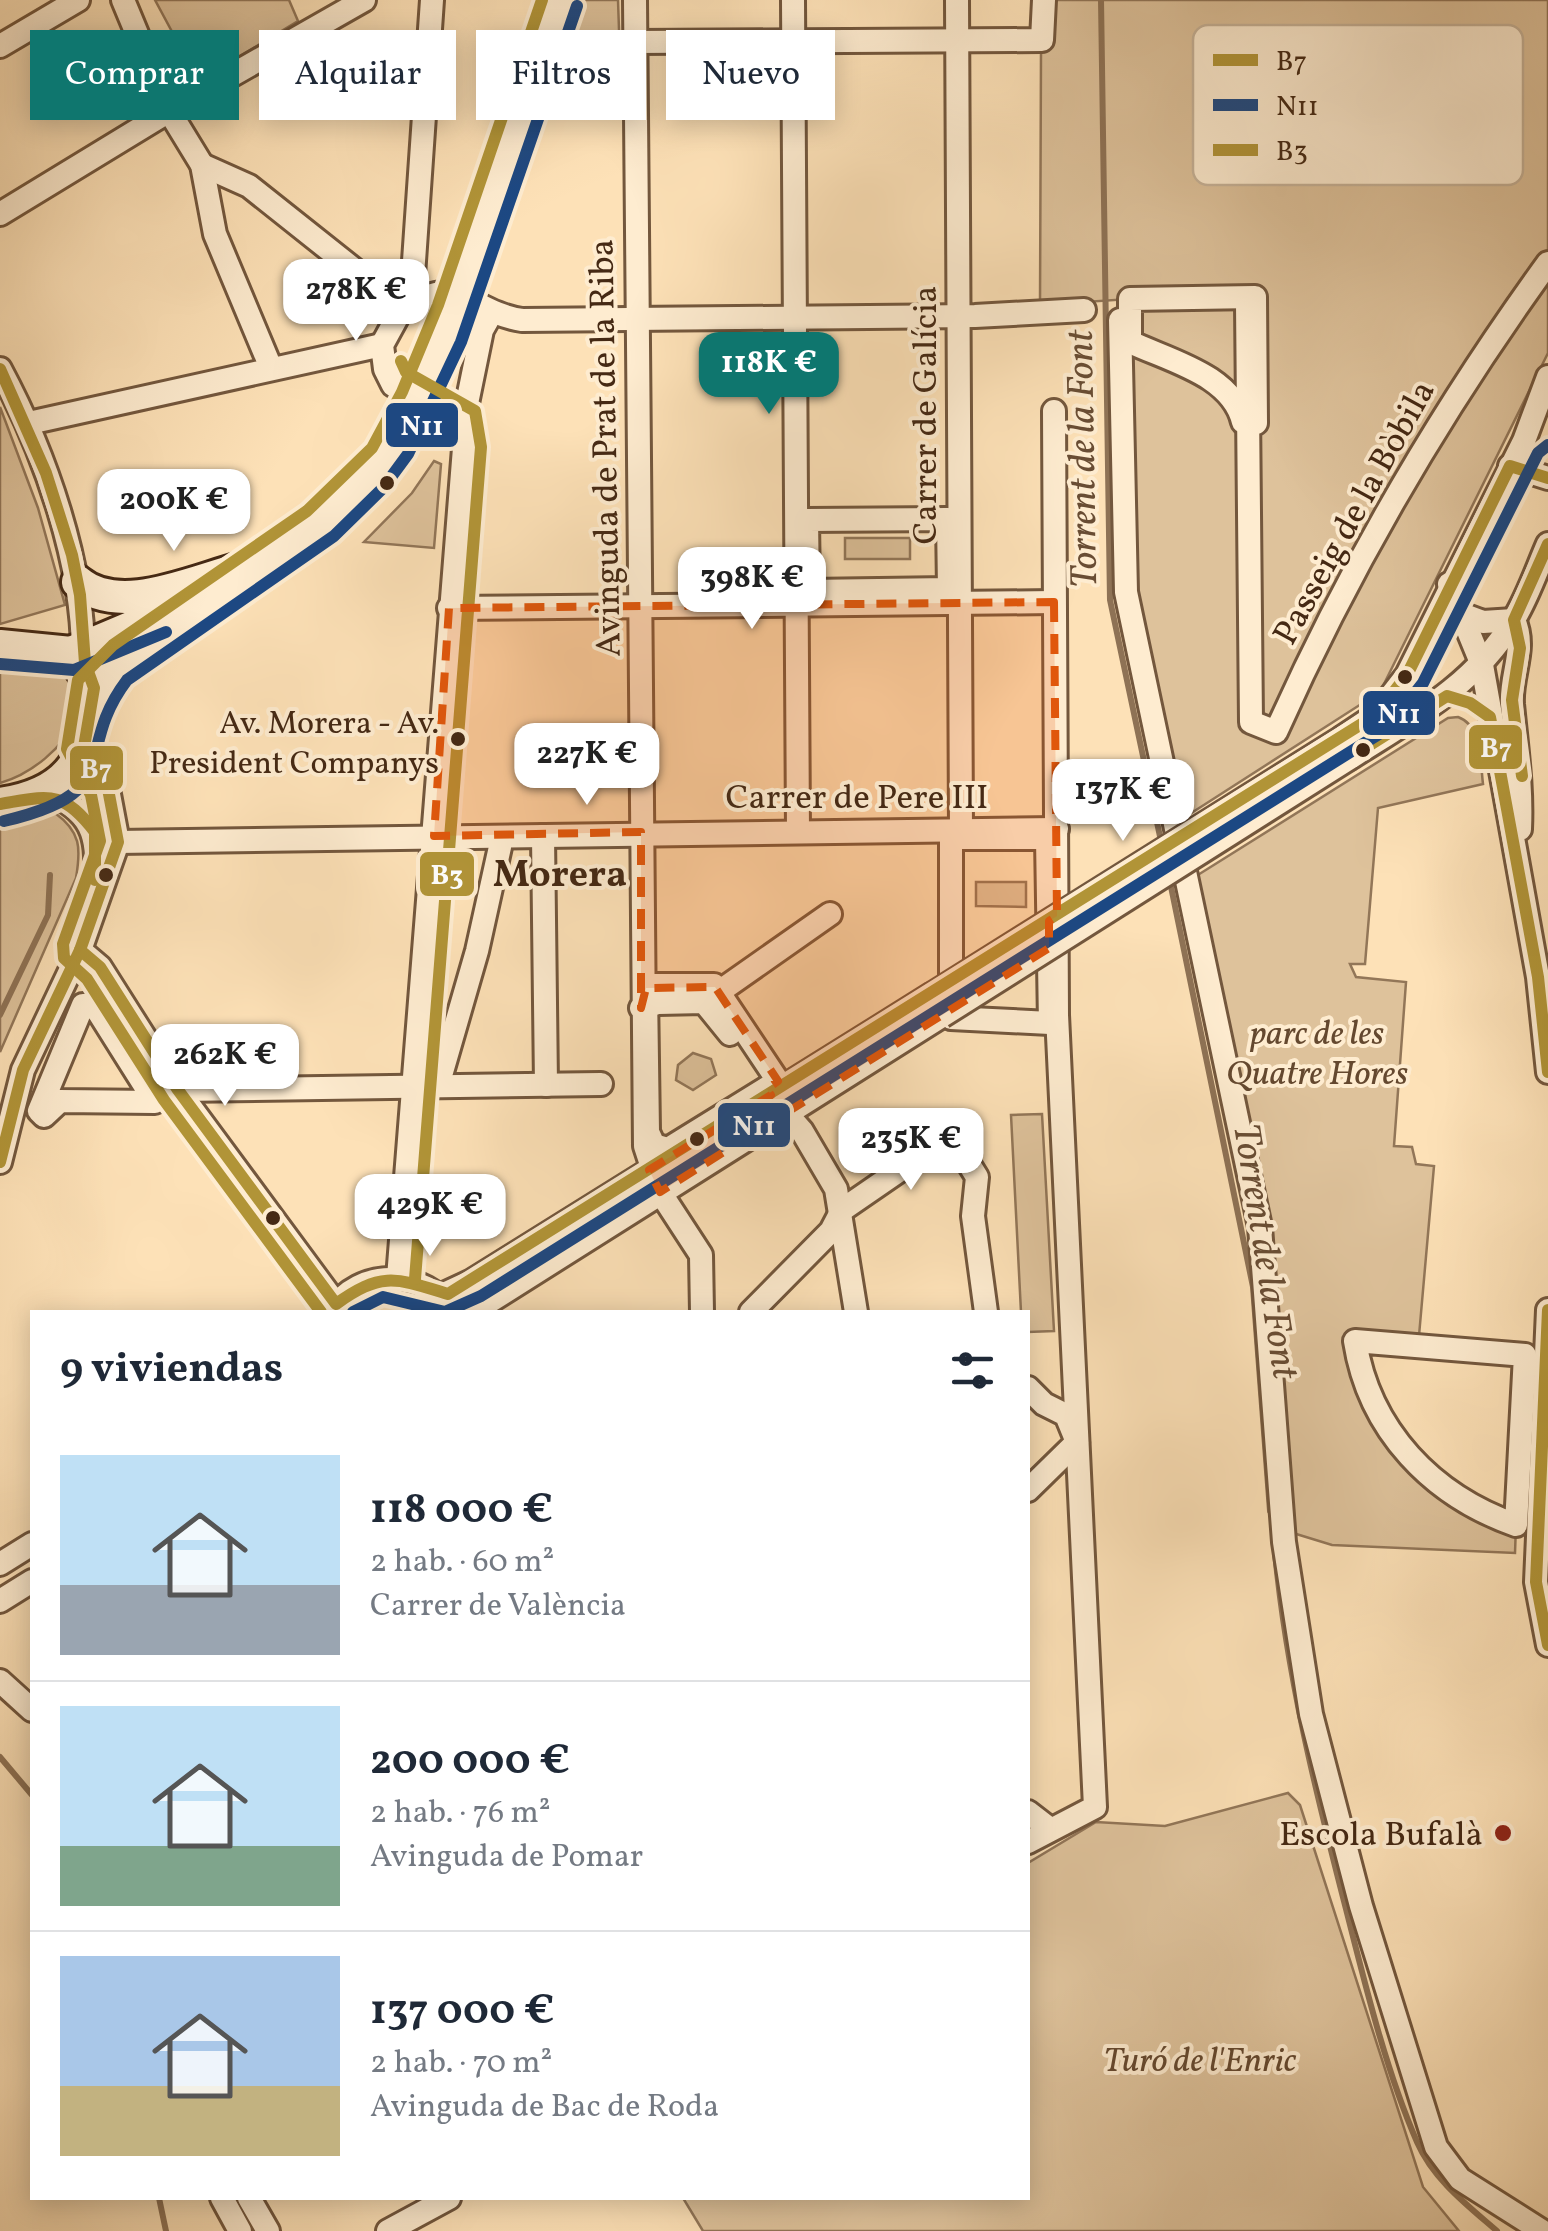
<!DOCTYPE html>
<html lang="es">
<head>
<meta charset="utf-8">
<style>
  body { margin:0; font-family:Vollkorn,serif; background:#f6f6f7; color:#1f2937; height:100vh; display:flex; flex-direction:column; font-size:38px; white-space:nowrap }
  * { box-sizing:border-box; margin:0 }
  p { font-size:32px; color:#747a83 }
  .icon { flex:none; width:55px; height:55px; fill:none; stroke:currentColor; stroke-width:2; stroke-linecap:round; stroke-linejoin:round }
  .map { position:relative; flex:1; overflow:hidden }
  .details { position:absolute; left:30px; top:1310px; width:1000px; height:890px; display:flex; flex-direction:column; background:#fff; border-radius:0px; box-shadow:0 5px 25px #0003 }
  .details>* { flex:none }
  .top-card { position:absolute; left:30px; top:30px; width:1000px; height:90px; display:flex; gap:20px }
  .price { position:absolute; translate:-50% -85px; padding:0 22px; border-radius:20px; background:#fff; color:#222; font-size:32px; line-height:65px; filter:drop-shadow(0 2px 5px #0008) }
  .price::after { content:''; position:absolute; left:50%; top:60px; width:30px; height:22px; margin-left:-15px; background:inherit; clip-path:polygon(0 0,100% 0,50% 100%) }
  .price.selected { background:#0f766e; color:#fff }
  ul { padding:0; list-style:none }
  li { display:flex; align-items:center; gap:30px; height:250px; padding:0 30px }
  li+li { border-top:2px solid #e0e1e3 }
  li span { display:grid; place-items:center; flex:none; width:280px; height:200px; border-radius:0px; color:#555 }
  li>.icon { margin-inline-start:auto }
  span .icon { width:120px; height:120px; fill:#fffc; stroke-width:1 }
  li b { font-size:42px }
  h2 { display:flex; justify-content:space-between; align-items:center; height:120px; padding:0 30px; font-size:42px }
  .chip { padding:0 35px; border-radius:0px; background:#fff; box-shadow:0 5px 25px #0003; font-size:35px; line-height:90px }
  .chip.selected { background:#0f766e; color:#fff }
  .map>svg:first-child { display:block }
  .green { fill:#dec29b; stroke:#927658; stroke-width:2.5 }
  .lines { fill:none; stroke-linecap:round; stroke-linejoin:round }
  .stream { stroke:#8e7255; stroke-width:6 }
  .street-casing { stroke:#73573d; stroke-width:28 }
  .secondary-casing { stroke:#452914; stroke-width:38 }
  .street { stroke:#feecd0; stroke-width:22 }
  .secondary { stroke:#feecd0; stroke-width:32 }
  .street-bridge-casing { stroke:#73573d; stroke-width:28; stroke-linecap:butt }
  .street-bridge { stroke:#feecd0; stroke-width:22 }
  .bus-1-casing { stroke:#feecd0; stroke-width:20 }
  .bus-2-casing { stroke:#feecd0; stroke-width:20 }
  .bus-3-casing { stroke:#feecd0; stroke-width:20 }
  .bus-1 { stroke:#b19437; stroke-width:12 }
  .bus-2 { stroke:#1c4883; stroke-width:12 }
  .bus-3 { stroke:#b19437; stroke-width:12 }
  .marked { fill:#e0570c; fill-opacity:0.2; stroke:#e0570c; stroke-width:8; stroke-dasharray:20 12; stroke-linejoin:round }
  .bus-dot { fill:#452914; stroke:#feecd0; stroke-width:4 }
  .poi-dot { fill:#8f2418; stroke:#feecd0; stroke-width:4 }
  .labels { text-anchor:middle; stroke-width:8; stroke-linejoin:round; paint-order:stroke }
  .bus-label { font-size:32px; fill:#452914; stroke:#feecd0; text-anchor:end }
  .street-label { font-size:35px; fill:#452914; stroke:#feecd0 }
  .park-label { font-size:35px; font-style:italic; fill:#64482f; stroke:#feecd0 }
  .poi-label { font-size:35px; fill:#452914; stroke:#feecd0; text-anchor:end }
  .water-label { font-size:38px; font-style:italic; fill:#694d34; stroke:#feecd0 }
  .neighbourhood-label { font-size:38px; font-weight:bold; fill:#452914; stroke:#feecd0 }
  .key { fill:#feecd0; stroke:#c6b298; stroke-width:2.5 }
  .key-label { font-size:28px; fill:#452914 }
  .line-badge { stroke:#feecd0; stroke-width:4 }
  .badge-label { font-size:28px; text-anchor:middle; font-weight:bold; fill:#fff }
</style>
</head>
<body>
<div class="map">
<svg width="1548" height="2231" viewBox="0 0 1548 2231">
  <rect width="100%" height="100%" fill="#fde1b7"/>
  <filter id="stains"><feTurbulence type="fractalNoise" baseFrequency=".002" numOctaves="4"/><feColorMatrix values="0 0 0 0 .2 0 0 0 0 .09 0 0 0 0 .02 0 0 0 .5 -.17"/></filter>
  <radialGradient id="worn" r=".72"><stop offset=".6" stop-color="#630" stop-opacity="0"/><stop offset="1" stop-color="#630" stop-opacity=".3"/></radialGradient>
  <g class="green">
    <polygon points="155,0 289,0 298,21 188,88 172,80 162,62 184,54"/>
    <polygon points="583,0 618,0 620,59 563,60"/>
    <polygon points="1050,0 1548,0 1548,353 1380,692 1182,819 1134,601 1129,299 1040,305 1041,51"/>
    <polygon points="0,407 38,508 65,605 0,624"/>
    <polygon points="434,461 441,464 434,548 364,542 412,493"/>
    <rect x="845" y="538" width="65" height="21"/>
    <path d="M 28,663 C 126,675 64,765 0,783 L 0,668 Z"/>
    <path d="M 1458,717 C 1483,726 1480,761 1483,784 L 1378,808 L 1365,964 L 1350,964 L 1356,977 L 1406,982 L 1394,1146 L 1412,1147 L 1416,1164 L 1434,1166 L 1418,1347 L 1356,1342 L 1396,1441 L 1516,1525 L 1515,1553 L 1332,1545 L 1293,1533 L 1281,1344 L 1270,1248 L 1193,878 L 1448,718 Z"/>
    <path d="M 55,813 C 81,832 81,848 76,878 L 0,1052 L 0,822 Z"/>
    <polygon points="976,882 1026,882 1026,907 976,906"/>
    <polygon points="693,1053 711,1059 716,1075 693,1090 676,1080 678,1065"/>
    <polygon points="1042,1114 1054,1331 1028,1332 1028,1312 1021,1312 1011,1115"/>
    <polygon points="1288,1793 1300,1805 1423,2187 1459,2231 703,2231 683,2198 1028,2198 1028,1863 1096,1822 1165,1826"/>
  </g>
  <g class="lines">
    <g class="stream">
      <polyline points="1101,0 1110,600 1162,846"/>
      <polyline points="1169,877 1253,1287 1270,1511"/>
      <polyline points="0,1015 48,915 50,875"/>
      <path d="M 1275,1553 C 1287,1676 1315,1789 1346,1909 C 1365,1984 1386,2071 1417,2142 C 1433,2179 1467,2205 1497,2231"/>
      <polyline points="0,1757 32,1795"/>
      <polyline points="159,2198 166,2231"/>
    </g>
    <defs>
      <g id="street">
        <polyline points="123,0 169,111 202,165 215,234 271,368"/>
        <polyline points="635,0 645,1146 660,1192 701,1255 702,1312"/>
        <polyline points="793,0 798,832"/>
        <polyline points="957,0 961,830"/>
        <polyline points="635,42 1042,40 1044,0"/>
        <polyline points="0,46 78,0"/>
        <polyline points="202,165 249,186 405,310"/>
        <polyline points="0,214 169,111 364,0"/>
        <path d="M 1255,297 L 1256,423 L 1243,422 C 1232,375 1170,361 1130,342 L 1130,299 Z"/>
        <path d="M 1247,304 L 1251,722 L 1276,732 C 1351,564 1440,412 1548,263"/>
        <path d="M 405,310 C 456,270 469,312 522,320 L 975,316 L 1084,310"/>
        <polyline points="1120,320 1126,592 1260,1227 1284,1542 1311,1714 1361,1906 1436,2147 1460,2179 1542,2231"/>
        <path d="M 0,369 C 45,453 85,566 83,662"/>
        <polyline points="29,423 382,345"/>
        <polyline points="463,423 482,330 491,314"/>
        <polyline points="1510,466 1548,478"/>
        <polygon points="948,519 949,589 808,591 807,520"/>
        <polyline points="1449,584 1482,665 1538,977 1548,1072"/>
        <polyline points="449,608 1054,602"/>
        <polyline points="1459,613 1483,622 1514,620"/>
        <path d="M 1514,620 C 1527,648 1510,675 1512,704 C 1516,747 1522,786 1520,829"/>
        <polyline points="1343,737 1376,715 1407,675 1524,441 1548,377"/>
        <path d="M 1350,758 C 1411,719 1475,685 1513,621 C 1528,597 1537,569 1548,544"/>
        <path d="M 49,793 C 90,810 100,836 95,879"/>
        <polyline points="543,836 546,1085"/>
        <polygon points="951,838 1047,838 1050,1023 951,1018"/>
        <polyline points="118,842 1057,829"/>
        <polyline points="80,950 100,967 178,1090 336,1304"/>
        <polygon points="651,985 714,985 778,1081 668,1149 654,1145 648,1132 646,991"/>
        <polyline points="706,1001 830,914"/>
        <polygon points="83,1005 94,1005 155,1102 60,1101 44,1116 39,1111"/>
        <polyline points="641,1008 658,1003 704,1002 730,1034"/>
        <polyline points="442,1072 477,951 500,847"/>
        <polyline points="178,1090 601,1084"/>
        <polyline points="780,1106 802,1131 836,1189 856,1312"/>
        <polyline points="0,1162 23,1070 80,950 118,842 108,789 84,747"/>
        <polyline points="398,1278 464,448 463,423 393,385 385,369 382,345 412,290 432,0"/>
        <polyline points="442,1295 472,1281 931,995"/>
        <polyline points="1548,1310 1536,1582 1548,1645"/>
        <path d="M 331,1312 C 359,1266 426,1270 453,1312"/>
        <polyline points="473,1312 942,1016"/>
        <polyline points="751,1312 831,1231 842,1210 951,1135 977,1177 973,1216 986,1312"/>
        <path d="M 1355,1341 L 1525,1355 L 1516,1525 C 1433,1496 1369,1431 1355,1341 Z"/>
        <polyline points="1028,1388 1044,1404 1066,1415 1077,1442 1028,1490"/>
        <polyline points="0,1564 32,1544"/>
        <polyline points="0,1601 32,1581"/>
        <polyline points="0,1681 32,1710"/>
        <polyline points="1028,1812 1050,1829"/>
        <polyline points="1028,1842 1095,1807 1057,1015 1054,411"/>
        <polyline points="222,2198 240,2231"/>
        <polyline points="249,2198 268,2231"/>
        <polyline points="388,2231 449,2198"/>
      </g>
      <g id="secondary">
        <path d="M 78,582 C 120,617 193,581 241,569"/>
        <path d="M 0,646 L 71,653 L 94,688 C 91,756 71,794 0,804"/>
        <polyline points="71,653 154,618"/>
        <path d="M 94,688 C 166,614 268,574 344,504 C 422,431 449,320 483,222 C 509,148 535,74 560,0"/>
      </g>
    </defs>
    <use href="#street" class="street-casing"/>
    <use href="#secondary" class="secondary-casing"/>
    <use href="#street" class="street"/>
    <use href="#secondary" class="secondary"/>
    <defs>
      <g id="street-bridge">
        <polyline points="931,995 1343,737"/>
        <polyline points="942,1016 1350,758"/>
      </g>
    </defs>
    <use href="#street-bridge" class="street-bridge-casing"/>
    <use href="#street-bridge" class="street-bridge"/>
    <defs>
      <g id="bus-1">
        <polyline points="0,369 46,473 72,555 80,595 85,663 94,688 84,747 108,789 118,842 80,950 23,1070 0,1162"/>
        <polyline points="1362,750 1447,696 1470,703 1490,717 1538,977 1548,1072"/>
        <polyline points="1522,776 1512,700 1520,648 1514,620 1548,544"/>
        <path d="M 0,804 C 49,796 62,789 95,832 L 95,880"/>
        <path d="M 80,950 L 100,967 L 178,1090 L 336,1304 C 382,1271 396,1278 448,1294 L 1376,715 L 1407,675 L 1510,466 L 1548,478"/>
        <polyline points="1548,1310 1536,1582 1548,1645"/>
      </g>
      <g id="bus-2">
        <polyline points="0,664 74,670 166,632"/>
        <path d="M 4,821 C 129,792 71,754 127,680 L 334,536 L 383,488 L 408,454 L 461,342 L 577,6"/>
        <polyline points="353,1312 383,1297 445,1312 481,1296 1387,729 1423,683 1538,453 1548,445"/>
      </g>
      <g id="bus-3">
        <polyline points="401,361 406,372 475,411 481,447 415,1279"/>
        <polyline points="321,1312 164,1100 87,979 64,958 63,944 100,841 91,795 67,749 78,680 113,645 307,511 372,448 402,392 438,305 542,0"/>
      </g>
    </defs>
    <use href="#bus-1" class="bus-1-casing"/>
    <use href="#bus-2" class="bus-2-casing"/>
    <use href="#bus-3" class="bus-3-casing"/>
    <use href="#bus-1" class="bus-1"/>
    <use href="#bus-2" class="bus-2"/>
    <use href="#bus-3" class="bus-3"/>
  </g>
  <path class="marked" d="M 1054,602 L 1057,916 L 1049,921 L 1049,948 L 660,1192 L 649,1170 L 771,1095 L 767,1089 L 778,1081 L 715,987 L 646,988 L 641,1008 L 641,832 L 434,836 L 449,608 Z"/>
  <g class="bus-dot">
    <circle cx="387" cy="483" r="9"/>
    <circle cx="1405" cy="677" r="9"/>
    <circle cx="458" cy="739" r="9"/>
    <circle cx="1363" cy="750" r="9"/>
    <circle cx="106" cy="875" r="9"/>
    <circle cx="697" cy="1139" r="9"/>
    <circle cx="273" cy="1218" r="9"/>
  </g>
  <circle class="poi-dot" cx="1503" cy="1833" r="10"/>
  <g class="labels">
    <g class="bus-label">
      <text x="439" y="733">Av. Morera - Av.<tspan x="439" dy="40">President Companys</tspan></text>
    </g>
    <g class="street-label">
      <text transform="translate(924 415) rotate(-90)" y="12">Carrer de Galícia</text>
      <text transform="translate(604 448) rotate(-91)" y="12">Avinguda de Prat de la Riba</text>
      <text transform="translate(1353 512) rotate(-61)" y="12">Passeig de la Bòbila</text>
      <text x="857" y="808">Carrer de Pere III</text>
    </g>
    <g class="park-label">
      <text x="1317" y="1044">parc de les<tspan x="1317" dy="40">Quatre Hores</tspan></text>
      <text x="1200" y="2071">Turó de l'Enric</text>
    </g>
    <g class="poi-label">
      <text x="1483" y="1845">Escola Bufalà</text>
    </g>
    <g class="water-label">
      <text transform="translate(1081 459) rotate(-91)" y="13">Torrent de la Font</text>
      <text transform="translate(1267 1251) rotate(81)" y="13">Torrent de la Font</text>
    </g>
    <g class="neighbourhood-label">
      <text x="560" y="886">Morera</text>
    </g>
  </g>
  <rect x="1193" y="25" width="330" height="160" rx="15" class="key"/>
  <rect x="1213" y="54" width="45" height="12" fill="#b19437"/>
  <rect x="1213" y="99" width="45" height="12" fill="#1c4883"/>
  <rect x="1213" y="144" width="45" height="12" fill="#b19437"/>
  <g class="key-label">
    <text x="1276" y="70">B7</text>
    <text x="1276" y="115">N11</text>
    <text x="1276" y="160">B3</text>
  </g>
  <g class="line-badge">
    <rect x="384" y="401" width="76" height="48" rx="10" fill="#1c4883"/>
    <rect x="1361" y="689" width="76" height="48" rx="10" fill="#1c4883"/>
    <rect x="1467" y="723" width="57" height="48" rx="10" fill="#b19437"/>
    <rect x="68" y="744" width="57" height="48" rx="10" fill="#b19437"/>
    <rect x="418" y="850" width="58" height="48" rx="10" fill="#b19437"/>
    <rect x="716" y="1101" width="76" height="48" rx="10" fill="#1c4883"/>
  </g>
  <g class="badge-label">
    <text x="422" y="435">N11</text>
    <text x="1399" y="723">N11</text>
    <text x="1496" y="757">B7</text>
    <text x="96" y="778">B7</text>
    <text x="447" y="884">B3</text>
    <text x="754" y="1135">N11</text>
  </g>
  <rect width="100%" height="100%" filter="url(#stains)"/>
  <rect width="100%" height="100%" fill="url(#worn)"/>
</svg>
<b class="price" style="left:356px;top:344px">278K €</b>
<b class="price selected" style="left:769px;top:417px">118K €</b>
<b class="price" style="left:174px;top:554px">200K €</b>
<b class="price" style="left:752px;top:632px">398K €</b>
<b class="price" style="left:587px;top:808px">227K €</b>
<b class="price" style="left:1123px;top:844px">137K €</b>
<b class="price" style="left:225px;top:1109px">262K €</b>
<b class="price" style="left:911px;top:1193px">235K €</b>
<b class="price" style="left:430px;top:1259px">429K €</b>
<div class="top-card">
<a class="chip selected">Comprar</a>
<a class="chip">Alquilar</a>
<a class="chip">Filtros</a>
<a class="chip">Nuevo</a>
</div>
<section class="details">
<h2>9 viviendas<svg class="icon" aria-label="filters" viewBox="0 0 24 24"><path d="M4 7h16M4 17h16"/><circle cx="9" cy="7" r="2"/><circle cx="15" cy="17" r="2"/></svg></h2>
<ul>
<li><span style="background:linear-gradient(#bfe0f5 65%,#9aa5b1 0)"><svg class="icon" aria-label="home" viewBox="0 0 24 24"><path d="M3 11l9-7 9 7M6 9v11h12V9"/></svg></span><div><b>118 000 €</b><p>2 hab. · 60 m²</p><p>Carrer de València</p></div></li>
<li><span style="background:linear-gradient(#bfe0f5 70%,#7fa58c 0)"><svg class="icon" aria-label="home" viewBox="0 0 24 24"><path d="M3 11l9-7 9 7M6 9v11h12V9"/></svg></span><div><b>200 000 €</b><p>2 hab. · 76 m²</p><p>Avinguda de Pomar</p></div></li>
<li><span style="background:linear-gradient(#a9c7e8 65%,#c2b280 0)"><svg class="icon" aria-label="home" viewBox="0 0 24 24"><path d="M3 11l9-7 9 7M6 9v11h12V9"/></svg></span><div><b>137 000 €</b><p>2 hab. · 70 m²</p><p>Avinguda de Bac de Roda</p></div></li>
</ul>
</section>
</div>
</body>
</html>
